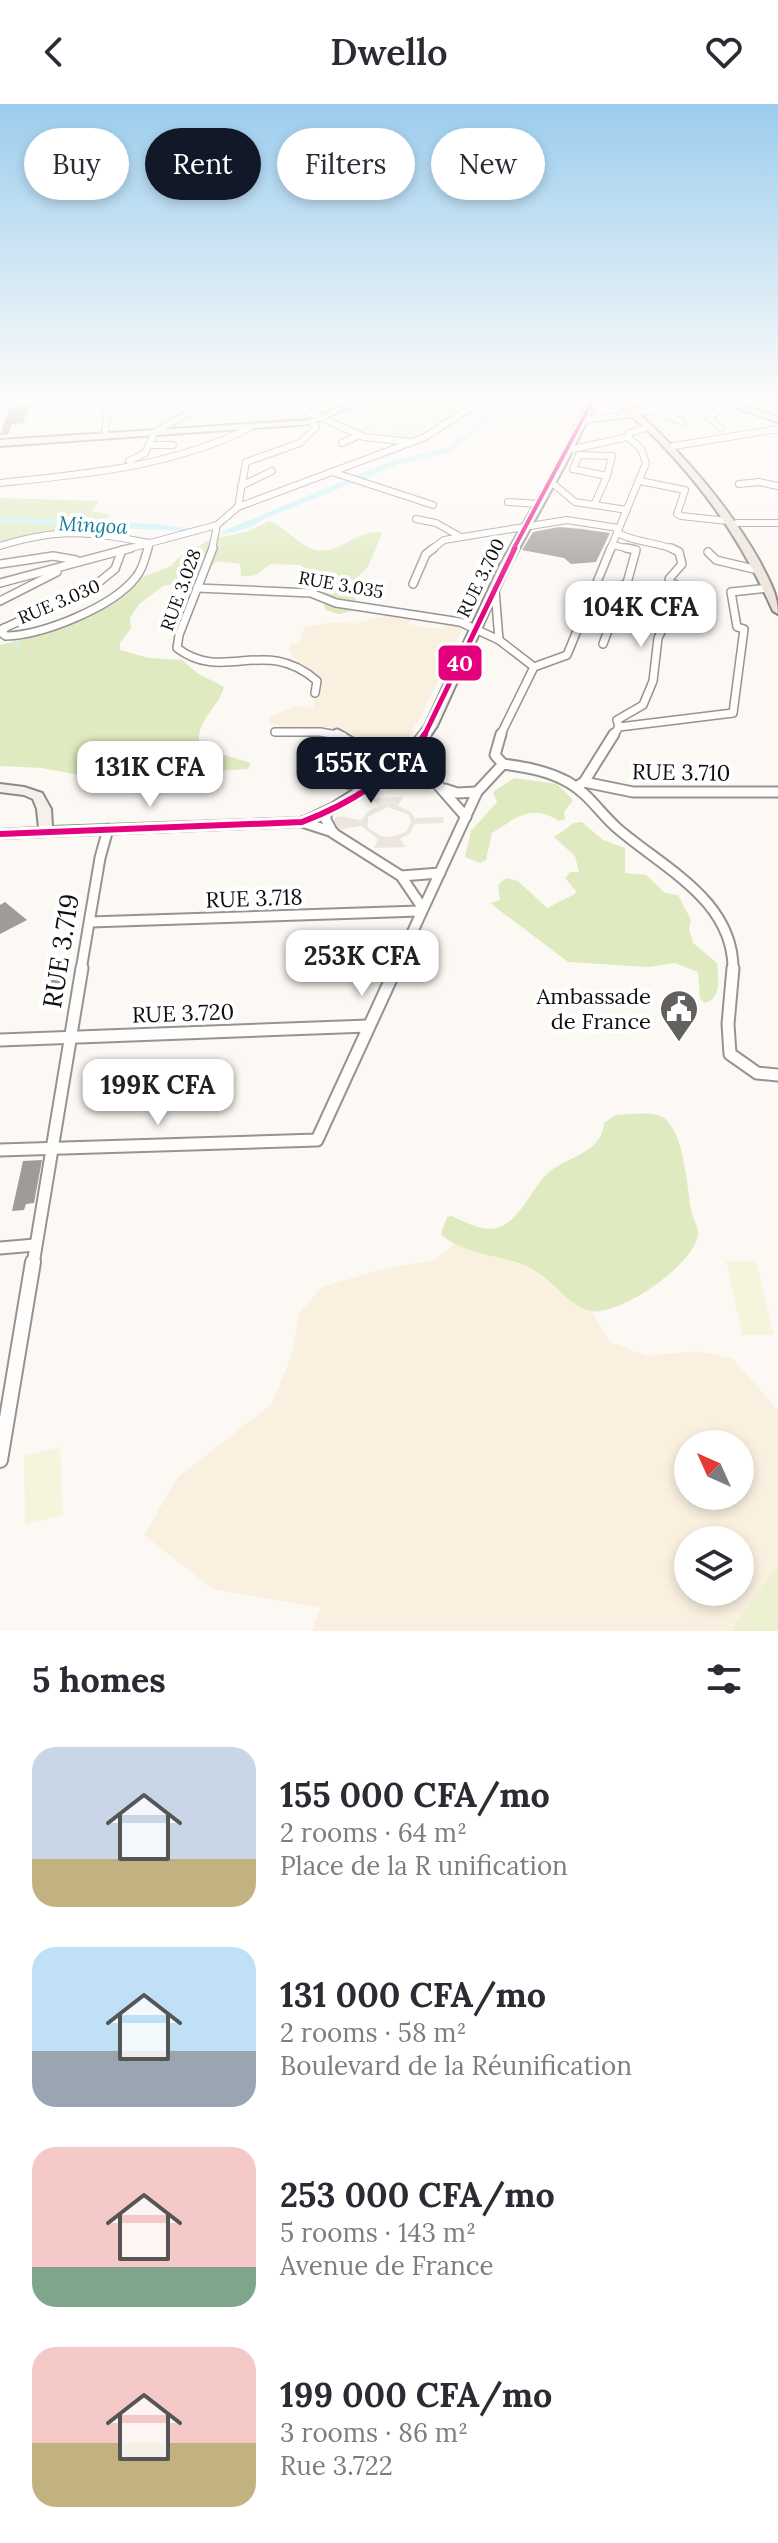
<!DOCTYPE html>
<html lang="en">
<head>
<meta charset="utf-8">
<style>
  body { margin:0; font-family:Lora,serif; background:#f7f7f7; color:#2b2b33; height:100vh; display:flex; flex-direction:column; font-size:30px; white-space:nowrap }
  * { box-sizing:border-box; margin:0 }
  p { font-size:26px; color:#7c7c81 }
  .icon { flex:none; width:44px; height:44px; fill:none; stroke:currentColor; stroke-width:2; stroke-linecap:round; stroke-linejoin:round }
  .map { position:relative; height:1527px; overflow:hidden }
  .sheet { display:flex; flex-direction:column; background:#fff; flex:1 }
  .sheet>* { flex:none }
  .hud { position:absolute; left:24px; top:24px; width:730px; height:72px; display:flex; gap:16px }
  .needle { width:52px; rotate:315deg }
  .fabs { position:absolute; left:674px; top:1326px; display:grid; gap:16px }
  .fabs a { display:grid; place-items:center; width:80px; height:80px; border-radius:50%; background:#fff; box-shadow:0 4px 12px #0003; font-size:40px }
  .price { position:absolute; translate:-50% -68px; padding:0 18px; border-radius:16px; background:#fff; color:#222; font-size:26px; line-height:52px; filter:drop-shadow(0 2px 4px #0008) }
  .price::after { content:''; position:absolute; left:50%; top:48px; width:24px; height:18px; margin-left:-12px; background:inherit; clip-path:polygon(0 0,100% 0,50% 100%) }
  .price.selected { background:#111827; color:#fff }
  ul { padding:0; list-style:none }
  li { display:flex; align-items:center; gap:24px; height:200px; padding:0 32px }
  li span { display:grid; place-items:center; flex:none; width:224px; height:160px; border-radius:24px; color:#555 }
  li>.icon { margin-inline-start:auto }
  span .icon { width:96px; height:96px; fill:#fffc; stroke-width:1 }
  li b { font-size:34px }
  h2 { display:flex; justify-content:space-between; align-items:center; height:96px; padding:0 32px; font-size:34px }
  .chip { padding:0 28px; border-radius:36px; background:#fff; box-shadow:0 4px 12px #0003; font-size:28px; line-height:72px }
  .chip.selected { background:#111827; color:#fff }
  header { display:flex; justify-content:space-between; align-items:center; height:104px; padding:0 32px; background:#fff; font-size:36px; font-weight:600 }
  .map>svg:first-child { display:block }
  .farmland { fill:#f9f0df; fill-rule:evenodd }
  .green { fill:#edf1d2 }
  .forest { fill:#dfeac0 }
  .pitch { fill:#f5f5dd }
  .plaza { fill:#ece6df; fill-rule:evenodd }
  .water { fill:#c8f2f8 }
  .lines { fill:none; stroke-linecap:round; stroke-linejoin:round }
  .stream { stroke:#c8f2f8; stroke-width:2 }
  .building { fill:#9f9b99 }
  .street-far4-casing { stroke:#969492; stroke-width:8 }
  .street-far3-casing { stroke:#969492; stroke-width:10 }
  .street-far2-casing { stroke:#969492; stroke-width:13 }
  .street-far1-casing { stroke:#969492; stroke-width:15 }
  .street-casing { stroke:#969492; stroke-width:18 }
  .secondary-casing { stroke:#8c8b89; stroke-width:4 }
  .primary-casing { stroke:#83817f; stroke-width:4 }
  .street-far4 { stroke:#fffefd; stroke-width:6 }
  .street-far3 { stroke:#fffefd; stroke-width:7 }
  .street-far2 { stroke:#fffefd; stroke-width:9 }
  .street-far1 { stroke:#fffefd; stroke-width:11 }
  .street { stroke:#fffefd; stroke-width:14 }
  .secondary { fill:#f5f1ea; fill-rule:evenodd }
  .primary { fill:#ede3d9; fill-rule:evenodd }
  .bus-1-far2-casing { stroke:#fff; stroke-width:8 }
  .bus-1-far1-casing { stroke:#fff; stroke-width:10 }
  .bus-1-casing { stroke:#fff; stroke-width:12 }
  .bus-1-far2 { stroke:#e5007d; stroke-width:4 }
  .bus-1-far1 { stroke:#e5007d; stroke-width:5 }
  .bus-1 { stroke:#e5007d; stroke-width:6 }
  .labels { text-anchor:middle; stroke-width:8; stroke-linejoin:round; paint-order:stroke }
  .far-street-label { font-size:18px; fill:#0f0f0f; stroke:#fff }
  .far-water-label { font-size:20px; font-style:italic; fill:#107f99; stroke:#fff }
  .street-label { font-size:22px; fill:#0f0f0f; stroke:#fff }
  .poi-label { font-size:22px; fill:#0f0f0f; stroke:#fff; text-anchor:end }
  .near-street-label { font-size:26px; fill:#0f0f0f; stroke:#fff }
  .line-badge { stroke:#fff; stroke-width:3 }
  .badge-label { font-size:22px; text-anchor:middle; font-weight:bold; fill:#fff }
</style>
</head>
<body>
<header><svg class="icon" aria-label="back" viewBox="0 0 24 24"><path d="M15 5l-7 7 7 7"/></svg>Dwello<svg class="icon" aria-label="heart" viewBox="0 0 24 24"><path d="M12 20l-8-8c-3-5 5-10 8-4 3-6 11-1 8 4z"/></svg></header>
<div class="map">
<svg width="778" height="1527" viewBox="0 0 778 1527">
  <rect width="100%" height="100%" fill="#fcf8f4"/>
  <g class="farmland">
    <polygon points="392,510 412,512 409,520 428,524 444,525 446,519 463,522 455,544 403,645 377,663 366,658 366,637 354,630 330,623 284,623 270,620 270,614 282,607 296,602 313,604 320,577 298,559 289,546 291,539 300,539 304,523 336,518 354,520"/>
    <path d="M 456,1139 L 528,1163 L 576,1199 L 591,1207 L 610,1238 L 647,1252 L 697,1247 L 733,1255 L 778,1306 L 778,1461 L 732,1527 L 311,1527 L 321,1504 L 213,1485 L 144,1431 L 178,1373 L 272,1300 L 291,1252 L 300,1208 L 322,1183 L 380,1166 L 435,1156 ZM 688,1340 L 740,1340 L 740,1392 L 688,1392 ZM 688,1436 L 740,1436 L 740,1488 L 688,1488 Z"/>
  </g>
  <g class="green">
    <polygon points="377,296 476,296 420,331 408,335 372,333 400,323 389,318 362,330 350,325 395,302"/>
    <polygon points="778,1461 778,1527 732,1527 736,1519"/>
  </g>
  <g class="forest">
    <polygon points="0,394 99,397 92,407 111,411 93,425 30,435 0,445"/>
    <path d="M 269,417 C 286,423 299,442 316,446 C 339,451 359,423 382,429 L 368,463 L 347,483 L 356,495 L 356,506 L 339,510 L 326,506 L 315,477 L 300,461 L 271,460 C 260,465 261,474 241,472 L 240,460 L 218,457 L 189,477 L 163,482 L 139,500 L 130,514 L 131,524 L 120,539 L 120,546 L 149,554 L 182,556 L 197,569 L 224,583 C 219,603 197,615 199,639 L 208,646 L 251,659 L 248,665 L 101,675 L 42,664 L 0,662 L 0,541 L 50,529 L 105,502 L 145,472 L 171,462 L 178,454 L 209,436 L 249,427 Z"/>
    <path d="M 514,674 L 557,680 L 573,696 L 564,708 L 565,715 L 559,717 C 531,699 516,714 492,729 L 486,756 L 480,759 L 465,753 L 471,727 L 497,698 L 493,688 Z"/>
    <path d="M 582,718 L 603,736 L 625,744 L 625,769 L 646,771 L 665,789 L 678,791 L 691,816 L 689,825 L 693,839 L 717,859 C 718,874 722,894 705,899 L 700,895 L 698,868 L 675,859 L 649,863 L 568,858 L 490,799 L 500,796 L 498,781 L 506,774 L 518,777 L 547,804 L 575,790 L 576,787 L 565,774 L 570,768 L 579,768 L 575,752 L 554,733 L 574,719 Z"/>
    <path d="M 616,1011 C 629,1011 653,1006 664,1014 C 684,1028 687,1082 691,1106 C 692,1113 698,1122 698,1129 C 697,1159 619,1213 590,1207 C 570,1203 548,1171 526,1162 C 501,1151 461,1150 441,1130 L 447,1113 L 452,1112 C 466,1118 483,1129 500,1123 C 520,1115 532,1085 546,1071 C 564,1052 602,1051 604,1019 Z"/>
  </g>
  <g class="pitch">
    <polygon points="726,1157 756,1157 774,1231 742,1231"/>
    <polygon points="60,1343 63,1411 25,1421 24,1352"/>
  </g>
  <path class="plaza" d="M 403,693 L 398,702 L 409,707 L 415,714 L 443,713 L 444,719 L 415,720 L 410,729 L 400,735 L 406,743 L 374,744 L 378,735 L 361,722 L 338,726 L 333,719 L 337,712 L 362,716 L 367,708 L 378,702 L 371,694 ZM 388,703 L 409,711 L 411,718 L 406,728 L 391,733 L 381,732 L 368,724 L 368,713 Z"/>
  <g class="water">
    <polygon points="510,296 519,296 450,348 399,360 360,377 352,373 392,357 444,345"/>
    <polygon points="346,376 353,379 266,414 246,425 222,431 223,427"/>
    <polygon points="0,413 158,420 190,425 183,427 0,418"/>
  </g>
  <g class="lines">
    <polyline class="stream" points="13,534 19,544"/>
  </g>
  <g class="building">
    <polygon points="22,301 30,301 23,319 12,320 8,331 0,331 9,304"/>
    <polygon points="559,423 582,425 610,429 596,458 571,460 564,454 522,446 533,428"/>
    <polygon points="5,798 27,816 0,830 0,801"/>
    <polygon points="67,860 62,891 42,892 47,861"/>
    <polygon points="42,1056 34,1099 26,1100 24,1106 12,1107 23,1057"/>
  </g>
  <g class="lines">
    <defs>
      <g id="street-far4">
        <polyline points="103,296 107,313 105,327"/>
        <polyline points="282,296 364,333 411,338"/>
        <polyline points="160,299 161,296"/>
        <polyline points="638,307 657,306 682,318"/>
        <polyline points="583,316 635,310"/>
        <polyline points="721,324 709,314 725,299"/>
        <polyline points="628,333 629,329 649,323"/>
        <polyline points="342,339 360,331"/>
        <polyline points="150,341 173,341"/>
        <polyline points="668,343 778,325"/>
        <polyline points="569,346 628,333 641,345 646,359 610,446"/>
        <polygon points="579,351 612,352 607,372 573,365"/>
        <polyline points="129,357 145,349 155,328 211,296"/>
        <polyline points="332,368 433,401"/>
        <polyline points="640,377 685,386 677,410 681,412 728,417"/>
        <polyline points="551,378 575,398 627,406"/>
        <path d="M 0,379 C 86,370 171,363 249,324"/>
        <polyline points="739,380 759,378 778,382"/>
        <polyline points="241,382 272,367"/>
        <polyline points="508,398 539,400"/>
        <polyline points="595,399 607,372"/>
        <polyline points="238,403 246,358 300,339 316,323 311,318"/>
        <polyline points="416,415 436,419 461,433"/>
        <polyline points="737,419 778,419"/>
        <path d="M 617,428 C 630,438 658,438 675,446"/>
        <polyline points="612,441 636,446"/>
        <path d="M 0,442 C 60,423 89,428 150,439 L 147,446"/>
        <polyline points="124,446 217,421 238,403 423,334 483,296"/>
        <polyline points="212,446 217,421"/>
        <polyline points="431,446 444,436 567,416 618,424"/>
      </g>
      <g id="street-far3">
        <path d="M 213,444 L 179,531 L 177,544 C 224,580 265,531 317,577 L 315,589"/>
        <polyline points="708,448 716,456 758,466"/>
        <polyline points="0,460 53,452 76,456"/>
        <polyline points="0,479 131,444"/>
        <polyline points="413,480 426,450 434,444"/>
        <polyline points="197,484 311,489 336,499 460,518 499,536 534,563 567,551 611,444"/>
        <polyline points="495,486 499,536"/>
        <polyline points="0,497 57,468"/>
        <path d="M 4,524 L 3,530 L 6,532 C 43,531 113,503 136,473 C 143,465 145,454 148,444"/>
        <polyline points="0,526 93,483 115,465 122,446"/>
        <polyline points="603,540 622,488 616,485 627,479 636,446 626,444"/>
        <polyline points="619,623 733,609 744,525 737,523 731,488 768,484"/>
        <polyline points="275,628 320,628 343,632"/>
        <polyline points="500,632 534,563"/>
        <polyline points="613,632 619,623 617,616 643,601 653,577 658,534 668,514 664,505 675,480 671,480 669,475 682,460 679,448 671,444"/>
      </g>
      <g id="street-far2">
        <polyline points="337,630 359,643 335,675 363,684"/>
        <polyline points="501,630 495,651 503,660"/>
        <polyline points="421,640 424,665 466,713"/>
        <polyline points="396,662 424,665"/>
        <polyline points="584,678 633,688 778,688"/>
        <polyline points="576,683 584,678 614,630"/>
        <polyline points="445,685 457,689 477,688"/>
        <polyline points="326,708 326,716 333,729 401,772 440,769"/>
        <polyline points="302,718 333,728"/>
        <polyline points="401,772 422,803"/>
        <polyline points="90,818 420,807"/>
        <polyline points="81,866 100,754 108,725"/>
        <path d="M 395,866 L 477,688 L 503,660 C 526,663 548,667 568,678 C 588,689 600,709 617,724 C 663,764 734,796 733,866"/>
      </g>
      <g id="street-far1">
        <polyline points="733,864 728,920 730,950 757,969 778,971"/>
        <polyline points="0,936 368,922"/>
        <polyline points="0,1046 317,1036 396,864"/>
        <polyline points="0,1144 35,1141"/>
        <polyline points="33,1160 82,864"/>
      </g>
      <polyline id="street" points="0,1356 33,1158"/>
      <g id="secondary">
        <polygon points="356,296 367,296 311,320 0,342 0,336 310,316"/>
        <polygon points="589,296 597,296 565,361 510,461 437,622 426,638 396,668 359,695 322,715 302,722 0,734 0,726 39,724 37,705 33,695 24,691 0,688 0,680 24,683 42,689 51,705 52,723 301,714 331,700 369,676 404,648 425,622 500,461 557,361"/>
        <polygon points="713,296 726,296 778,313 778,318"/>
      </g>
      <path id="primary" d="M 615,296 L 624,296 C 677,343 725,396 760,458 C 769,476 778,490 778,510 L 773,507 C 746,446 711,392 664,343 C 649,327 631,312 615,296 Z"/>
    </defs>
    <use href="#street-far4" class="street-far4-casing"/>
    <use href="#street-far3" class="street-far3-casing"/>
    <use href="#street-far2" class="street-far2-casing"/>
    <use href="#street-far1" class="street-far1-casing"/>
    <use href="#street" class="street-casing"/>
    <use href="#secondary" class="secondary-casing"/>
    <use href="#primary" class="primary-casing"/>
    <use href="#street-far4" class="street-far4"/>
    <use href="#street-far3" class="street-far3"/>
    <use href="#street-far2" class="street-far2"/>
    <use href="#street-far1" class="street-far1"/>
    <use href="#street" class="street"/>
    <use href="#secondary" class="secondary"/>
    <use href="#primary" class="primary"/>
    <defs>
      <polyline id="bus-1-far2" points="513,446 593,296"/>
      <polyline id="bus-1-far1" points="424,632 515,444"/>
      <path id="bus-1" d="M 0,730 L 302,718 C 347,701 398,671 425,630"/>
    </defs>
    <use href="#bus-1-far2" class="bus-1-far2-casing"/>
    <use href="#bus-1-far1" class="bus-1-far1-casing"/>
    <use href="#bus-1" class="bus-1-casing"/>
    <use href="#bus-1-far2" class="bus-1-far2"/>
    <use href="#bus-1-far1" class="bus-1-far1"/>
    <use href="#bus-1" class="bus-1"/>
  </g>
  <linearGradient id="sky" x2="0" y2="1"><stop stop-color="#9bcdee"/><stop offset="0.58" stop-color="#fefcfa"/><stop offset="1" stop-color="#fefcfa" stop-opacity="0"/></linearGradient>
  <rect width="778" height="510" fill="url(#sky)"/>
  <defs>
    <symbol id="civic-pin" viewBox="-11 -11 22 30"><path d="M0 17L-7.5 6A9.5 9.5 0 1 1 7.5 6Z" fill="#62615f" stroke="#fff"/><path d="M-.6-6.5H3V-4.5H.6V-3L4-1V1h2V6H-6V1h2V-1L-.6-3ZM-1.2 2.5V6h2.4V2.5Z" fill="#fff"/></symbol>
  </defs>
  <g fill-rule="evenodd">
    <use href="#civic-pin" x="657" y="883" width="44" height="60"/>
  </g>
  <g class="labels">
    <g class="far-street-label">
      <text transform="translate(481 474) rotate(-64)" y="6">RUE 3.700</text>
      <text transform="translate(341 481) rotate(10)" y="6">RUE 3.035</text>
      <text transform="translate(181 486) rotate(-70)" y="6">RUE 3.028</text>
      <text transform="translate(59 498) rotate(-23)" y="6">RUE 3.030</text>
    </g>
    <g class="far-water-label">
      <text transform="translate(93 421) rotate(3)" y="7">Mingoa</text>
    </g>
    <g class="street-label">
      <text transform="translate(681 668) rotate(1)" y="8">RUE 3.710</text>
      <text transform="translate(254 794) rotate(-2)" y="8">RUE 3.718</text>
      <text transform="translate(183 909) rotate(-2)" y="8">RUE 3.720</text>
    </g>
    <g class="poi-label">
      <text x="651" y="900">Ambassade<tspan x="651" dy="25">de France</tspan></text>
    </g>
    <g class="near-street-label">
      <text transform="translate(61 847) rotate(-81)" y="9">RUE 3.719</text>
    </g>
  </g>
  <rect class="line-badge" x="437" y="540" width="46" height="38" rx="8" fill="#e5007d"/>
  <g class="badge-label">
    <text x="460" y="567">40</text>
  </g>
</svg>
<div class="fabs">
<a><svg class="needle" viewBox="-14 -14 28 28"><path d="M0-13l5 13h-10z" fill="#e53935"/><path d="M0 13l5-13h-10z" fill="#7c7c81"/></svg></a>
<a><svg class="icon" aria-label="layers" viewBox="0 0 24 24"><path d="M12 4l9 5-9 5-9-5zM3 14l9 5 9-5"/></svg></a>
</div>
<b class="price" style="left:641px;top:545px">104K CFA</b>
<b class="price selected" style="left:371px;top:701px">155K CFA</b>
<b class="price" style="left:150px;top:705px">131K CFA</b>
<b class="price" style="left:362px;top:894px">253K CFA</b>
<b class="price" style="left:158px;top:1023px">199K CFA</b>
<div class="hud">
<a class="chip">Buy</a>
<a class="chip selected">Rent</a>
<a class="chip">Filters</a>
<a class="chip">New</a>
</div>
</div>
<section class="sheet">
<h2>5 homes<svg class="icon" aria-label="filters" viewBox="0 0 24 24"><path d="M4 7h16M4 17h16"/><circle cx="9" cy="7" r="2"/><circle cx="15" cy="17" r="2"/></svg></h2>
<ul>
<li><span style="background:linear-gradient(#c9d6e8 70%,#c2b280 0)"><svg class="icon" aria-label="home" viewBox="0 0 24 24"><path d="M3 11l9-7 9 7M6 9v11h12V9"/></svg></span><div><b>155 000 CFA/mo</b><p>2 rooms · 64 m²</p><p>Place de la R unification</p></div></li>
<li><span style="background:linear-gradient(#bfe0f5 65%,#9aa5b1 0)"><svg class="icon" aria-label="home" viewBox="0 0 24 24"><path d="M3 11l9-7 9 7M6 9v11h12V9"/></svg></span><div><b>131 000 CFA/mo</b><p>2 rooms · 58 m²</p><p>Boulevard de la Réunification</p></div></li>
<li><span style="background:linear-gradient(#f6c9c9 75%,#7fa58c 0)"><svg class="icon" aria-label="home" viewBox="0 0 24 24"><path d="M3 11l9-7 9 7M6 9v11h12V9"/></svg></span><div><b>253 000 CFA/mo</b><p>5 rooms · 143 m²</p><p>Avenue de France</p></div></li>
<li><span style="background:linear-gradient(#f6c9c9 60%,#c2b280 0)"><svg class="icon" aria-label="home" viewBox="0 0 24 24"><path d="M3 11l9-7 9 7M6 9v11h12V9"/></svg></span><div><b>199 000 CFA/mo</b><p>3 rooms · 86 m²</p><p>Rue 3.722</p></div></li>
</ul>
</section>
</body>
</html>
